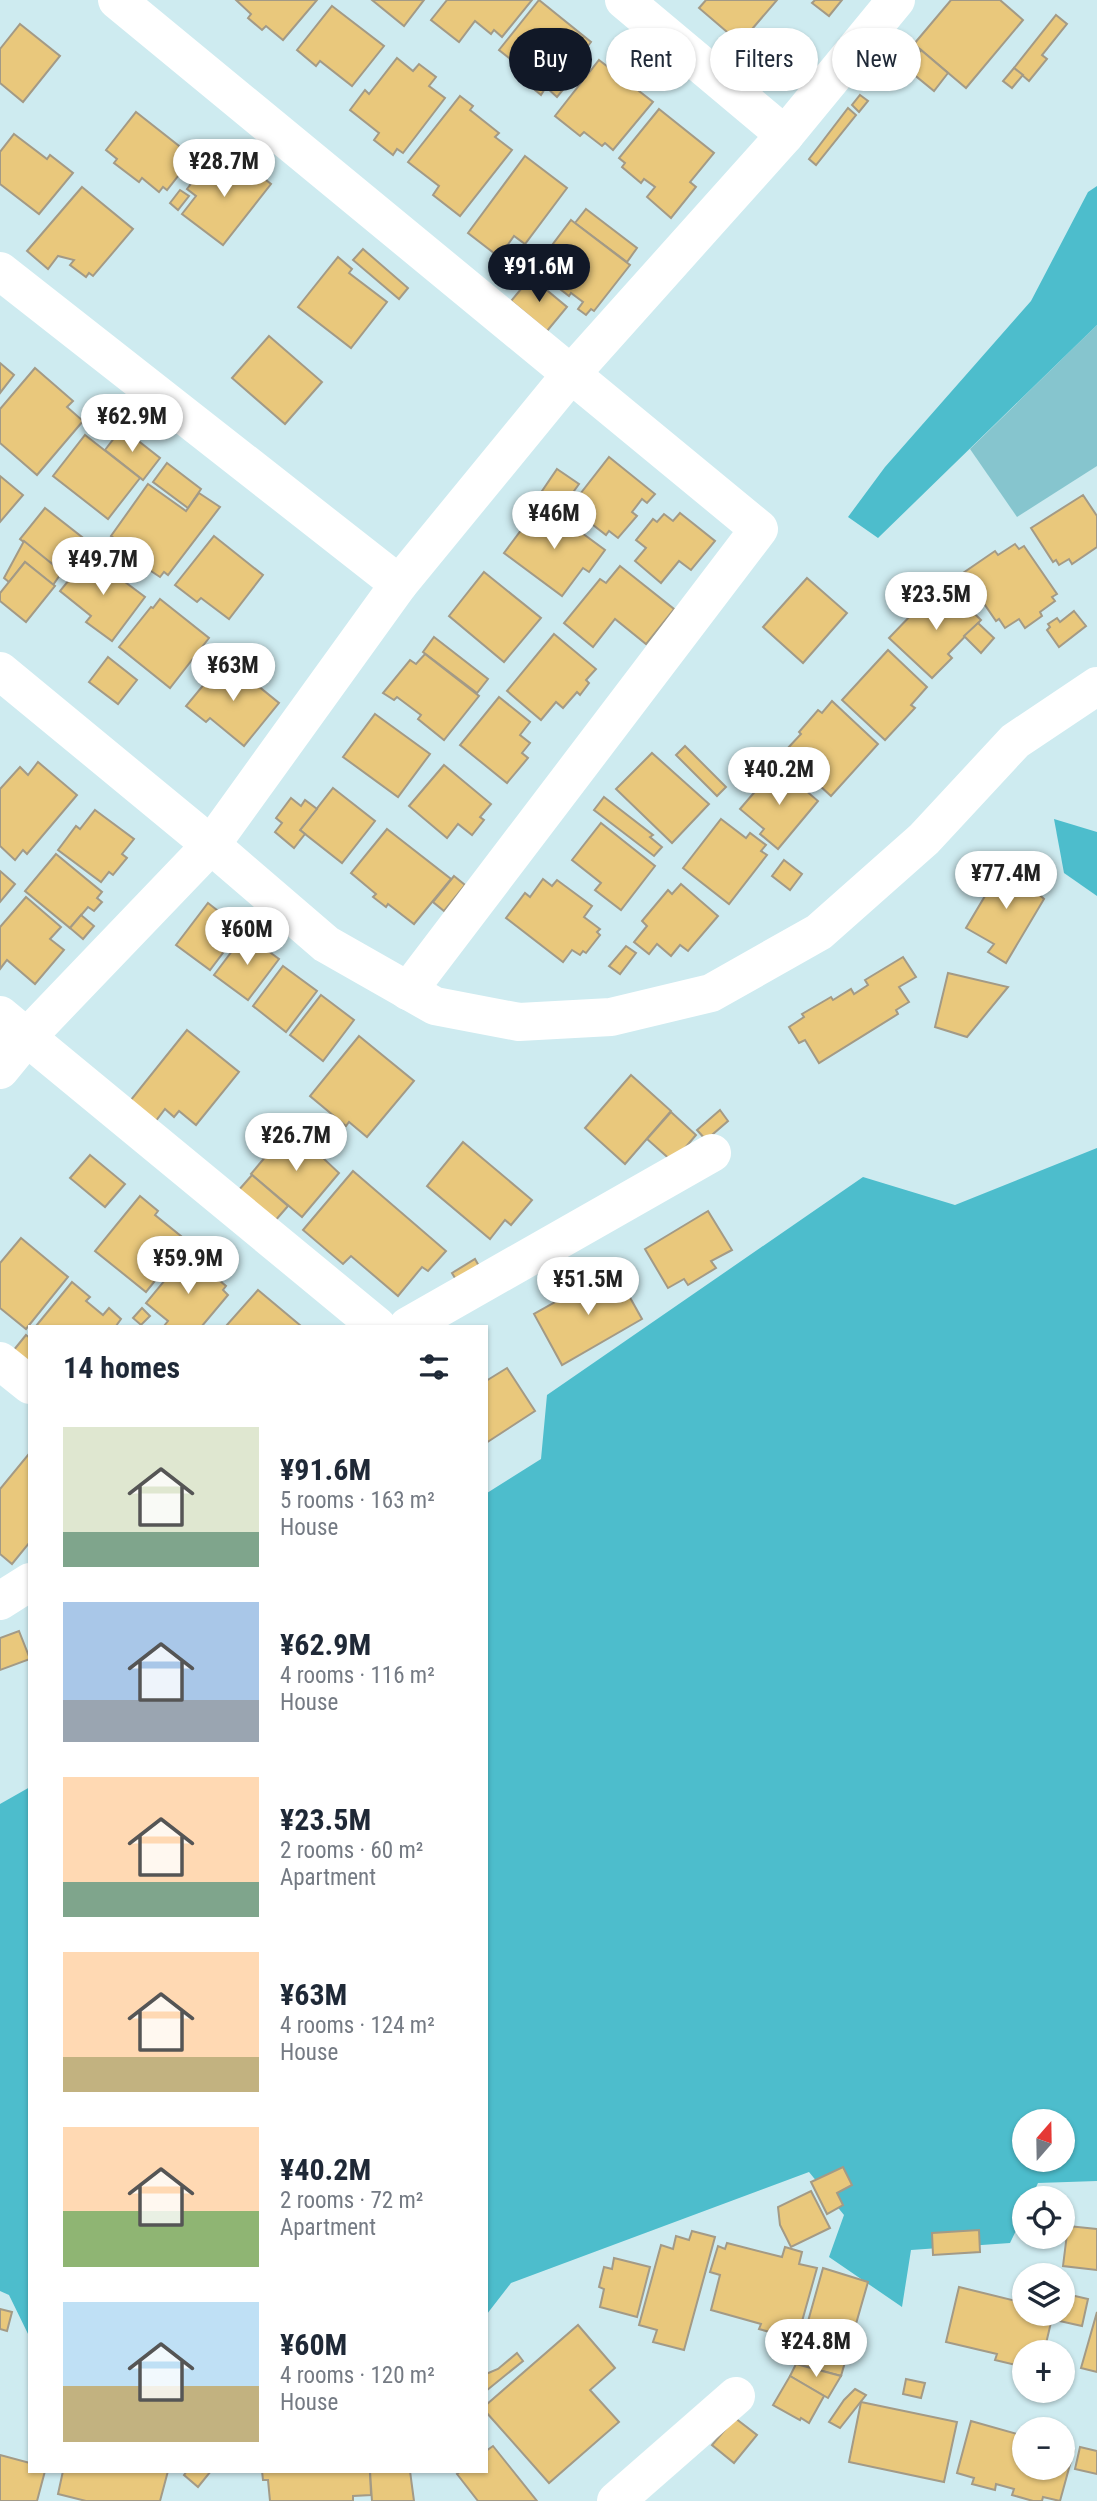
<!DOCTYPE html>
<html lang="en">
<head>
<meta charset="utf-8">
<style>
  body { margin:0; font-family:"Roboto Condensed",sans-serif; background:#f6f6f7; color:#1f2937; height:100vh; display:flex; flex-direction:column; font-size:26px; white-space:nowrap }
  * { box-sizing:border-box; margin:0 }
  p { font-size:23px; color:#747a83 }
  .icon { flex:none; width:38px; height:38px; fill:none; stroke:currentColor; stroke-width:2; stroke-linecap:round; stroke-linejoin:round }
  .map { position:relative; flex:1; overflow:hidden }
  .side { position:absolute; left:28px; top:1325px; width:460px; height:1148px; display:flex; flex-direction:column; background:#fff; border-radius:0px; box-shadow:0 2px 5px #0004 }
  .side>* { flex:none }
  .guide { position:absolute; left:509px; top:28px; width:481px; height:63px; display:flex; gap:14px }
  .needle { width:46px; rotate:20deg }
  .tools { position:absolute; left:1012px; top:2109px; display:grid; gap:14px }
  .tools a { display:grid; place-items:center; width:63px; height:63px; border-radius:50%; background:#fff; box-shadow:0 2px 5px #0004; font-size:35px }
  .price { position:absolute; translate:-50% -60px; padding:0 16px; border-radius:24px; background:#fff; color:#222; font-size:23px; line-height:46px; filter:drop-shadow(0 2px 4px #0008) }
  .price::after { content:''; position:absolute; left:50%; top:42px; width:21px; height:16px; margin-left:-10px; background:inherit; clip-path:polygon(0 0,100% 0,50% 100%) }
  .price.on { background:#111827; color:#fff }
  ul { padding:0; list-style:none }
  li { display:flex; align-items:center; gap:21px; height:175px; padding:0 35px }
  li span { display:grid; place-items:center; flex:none; width:196px; height:140px; border-radius:0px; color:#555 }
  li>.icon { margin-inline-start:auto }
  span .icon { width:84px; height:84px; fill:#fffc; stroke-width:1 }
  li b { font-size:30px }
  h2 { display:flex; justify-content:space-between; align-items:center; height:84px; padding:0 35px; font-size:30px }
  .tag { padding:0 24px; border-radius:32px; background:#fff; box-shadow:0 2px 5px #0004; font-size:24px; line-height:63px }
  .tag.on { background:#111827; color:#fff }
  .map>svg:first-child { display:block }
  .green { fill:#86c5ce }
  .forest { fill:#4dbdcc; fill-rule:evenodd }
  .building { fill:#e9c87c; stroke:#a39a86; stroke-width:2 }
  .lines { fill:none; stroke-linecap:round; stroke-linejoin:round }
  .street { stroke:#fff; stroke-width:38 }
  .secondary { stroke:#fff; stroke-width:38 }
</style>
</head>
<body>
<div class="map">
<svg width="1097" height="2501" viewBox="0 0 1097 2501">
  <rect width="100%" height="100%" fill="#ceebf0"/>
  <polygon class="green" points="1097,325 1097,466 1017,517 970,449"/>
  <g class="forest">
    <polygon points="1097,186 1097,325 878,538 848,517 885,467 1031,301 1088,192"/>
    <polygon points="1054,819 1097,832 1097,896 1064,873"/>
    <path d="M 1097,1148 L 1097,2181 L 1038,2183 L 1031,2198 L 1024,2198 L 1024,2214 L 1010,2243 L 911,2250 L 902,2307 L 829,2257 L 844,2215 L 809,2172 L 511,2283 L 487,2314 L 487,1493 L 541,1459 L 547,1395 L 863,1177 L 955,1205 ZM 1024,2121 L 1062,2121 L 1062,2160 L 1024,2160 Z"/>
    <polygon points="30,1787 30,2338 9,2295 0,2291 0,1804"/>
  </g>
  <g class="building">
    <polygon points="236,0 317,0 283,40 266,26 262,30 248,18 251,14"/>
    <polygon points="372,0 424,0 404,26"/>
    <polygon points="447,0 532,0 502,37 494,30 491,34 475,21 459,42 431,20"/>
    <polygon points="539,0 591,42 566,74 571,80 557,97 546,87 541,95 528,84 533,77 499,50"/>
    <polygon points="706,0 777,0 740,43 699,8"/>
    <polygon points="815,0 842,0 829,16 812,3"/>
    <polygon points="951,0 1000,0 1023,20 966,88 914,44"/>
    <polygon points="332,6 384,46 352,86 320,61 316,66 297,50"/>
    <polygon points="1056,15 1067,24 1042,55 1047,59 1029,81 1014,68"/>
    <polygon points="20,24 60,56 23,102 0,83 0,49"/>
    <polygon points="921,50 948,73 934,91 906,68"/>
    <polygon points="397,58 413,71 419,64 436,77 429,86 445,98 403,153 397,149 393,155 374,140 379,133 350,110 365,90 369,94"/>
    <polygon points="599,60 653,102 613,150 605,143 602,146 584,132 580,136 555,116"/>
    <polygon points="1014,68 1023,75 1012,88 1003,81"/>
    <polygon points="860,95 868,101 859,112 852,105"/>
    <polygon points="460,96 473,106 470,110 499,133 495,137 512,150 460,216 433,195 439,186 408,162"/>
    <polygon points="848,108 856,115 816,165 809,159"/>
    <polygon points="659,109 714,153 690,182 696,187 671,218 647,197 655,187 644,179 641,183 622,167 625,163 619,158"/>
    <polygon points="136,112 193,157 167,190 163,187 159,192 142,178 139,182 114,163 117,159 106,150"/>
    <polygon points="14,134 47,159 50,155 73,173 39,214 0,184 0,152"/>
    <polygon points="525,156 567,188 525,244 514,236 499,257 468,233"/>
    <polygon points="220,161 236,174 244,163 271,184 223,245 182,214 196,196 187,189 207,163 214,168"/>
    <polygon points="82,187 133,229 93,276 89,273 86,277 70,265 74,260 58,256 48,269 27,251"/>
    <polygon points="180,190 189,196 178,210 170,203"/>
    <polygon points="586,209 637,248 627,262 575,223"/>
    <polygon points="571,220 630,265 594,311 591,309 586,315 578,309 583,302 571,293 569,296 534,269"/>
    <polygon points="363,249 408,288 399,299 353,260"/>
    <polygon points="338,257 352,269 349,273 387,302 351,348 298,307"/>
    <polygon points="531,277 567,307 547,331 511,301"/>
    <polygon points="269,336 322,382 285,424 232,378"/>
    <polygon points="0,363 14,375 0,393"/>
    <polygon points="35,368 73,401 67,407 83,421 37,475 0,443 0,409"/>
    <polygon points="122,428 160,458 143,480 105,450"/>
    <polygon points="85,435 140,478 108,519 53,476"/>
    <polygon points="609,457 655,494 647,503 642,499 632,512 637,516 618,538 609,531 606,535 570,507"/>
    <polygon points="167,463 201,489 188,508 153,482"/>
    <polygon points="557,469 579,484 561,509 540,494"/>
    <polygon points="0,476 23,495 0,522"/>
    <polygon points="148,484 186,511 199,493 220,507 168,575 164,572 160,577 142,565 146,560 111,536"/>
    <polygon points="1083,495 1097,516 1097,547 1072,564 1069,559 1059,565 1056,560 1053,562 1031,528"/>
    <polygon points="45,508 87,541 62,572 20,539"/>
    <polygon points="548,508 605,550 589,572 583,568 562,596 504,553 534,513 541,518"/>
    <polygon points="680,513 715,541 691,570 679,561 661,583 635,561 646,548 636,540 653,519 657,522 664,514 673,521"/>
    <polygon points="214,536 263,575 229,619 201,598 197,602 175,585"/>
    <polygon points="24,541 62,572 53,585 25,562 9,582 4,578"/>
    <polygon points="1015,544 1019,549 1024,546 1057,594 1052,597 1055,601 1040,612 1042,616 1025,628 1019,619 1005,628 999,619 996,621 963,573 995,551 998,555"/>
    <polygon points="89,555 145,597 112,641 86,622 91,616 60,591"/>
    <polygon points="25,562 55,586 26,622 0,601 0,593"/>
    <polygon points="620,566 674,609 646,644 615,619 593,647 564,623 600,579 606,583"/>
    <polygon points="484,572 541,618 504,662 449,616"/>
    <polygon points="807,578 847,613 803,663 763,627"/>
    <polygon points="946,586 981,620 948,654 952,658 932,678 889,638 915,611 919,615"/>
    <polygon points="160,599 209,638 170,688 119,647 151,607 153,608"/>
    <polygon points="1074,611 1086,626 1059,647 1047,630 1050,627 1048,624 1057,618 1060,622"/>
    <polygon points="978,623 994,638 981,653 964,636"/>
    <polygon points="554,634 596,669 586,680 589,683 580,695 577,692 563,708 556,702 541,720 507,691"/>
    <polygon points="434,637 488,679 477,693 423,652"/>
    <polygon points="888,650 927,687 911,705 915,708 885,740 842,700"/>
    <polygon points="425,654 479,696 444,740 418,719 421,715 397,697 394,700 383,693 410,660 416,664"/>
    <polygon points="108,657 137,680 118,704 89,682"/>
    <polygon points="225,659 279,703 244,746 210,718 206,722 186,706"/>
    <polygon points="499,697 530,722 520,735 530,743 522,753 528,758 507,783 460,745"/>
    <polygon points="832,701 878,744 831,796 794,762 798,759 787,749 801,734 799,732 818,710 822,713"/>
    <polygon points="375,714 430,754 398,797 343,757"/>
    <polygon points="685,746 726,787 717,796 676,755"/>
    <polygon points="652,753 709,804 672,843 616,789"/>
    <polygon points="38,762 77,795 27,854 23,850 15,860 0,846 0,789 20,767 28,775"/>
    <polygon points="444,765 491,804 480,817 484,820 472,835 458,824 447,838 409,806"/>
    <polygon points="777,766 818,801 778,849 760,834 764,829 740,809"/>
    <polygon points="333,788 375,821 342,863 300,830"/>
    <polygon points="604,797 653,835 650,837 662,847 654,856 594,810"/>
    <polygon points="291,798 301,806 305,800 317,809 300,830 305,834 294,848 275,832 282,823 276,818"/>
    <polygon points="95,810 134,839 122,854 127,858 113,875 109,872 101,882 58,850 76,826 80,829"/>
    <polygon points="721,819 746,838 750,833 766,845 761,851 767,855 729,904 683,868"/>
    <polygon points="601,823 655,866 621,910 595,890 601,883 572,860"/>
    <polygon points="387,829 451,879 414,924 388,904 386,907 373,897 376,894 351,873"/>
    <polygon points="56,854 102,892 97,898 102,902 94,911 88,907 70,928 25,891"/>
    <polygon points="1007,859 1028,872 1023,879 1044,899 1006,963 988,952 994,944 966,928"/>
    <polygon points="784,860 802,874 790,890 772,876"/>
    <polygon points="0,871 15,884 0,902"/>
    <polygon points="454,876 465,885 444,911 433,902"/>
    <polygon points="543,879 552,886 557,880 592,906 584,917 600,929 597,932 600,935 586,953 583,951 580,955 572,950 563,962 506,918 525,893 530,897"/>
    <polygon points="681,884 718,916 688,951 680,945 671,956 657,944 649,954 634,942 647,926 642,921 668,890 672,894"/>
    <polygon points="26,897 61,927 50,939 64,950 35,984 7,960 0,969 0,927"/>
    <polygon points="208,903 241,929 210,970 176,945"/>
    <polygon points="81,915 94,926 83,939 70,928"/>
    <polygon points="245,934 279,959 248,1000 214,975"/>
    <polygon points="626,946 636,953 620,974 609,966"/>
    <polygon points="903,957 916,977 899,987 909,1002 896,1010 898,1014 819,1063 805,1040 799,1043 789,1027 804,1017 802,1014 831,997 833,1000 851,989 854,994 868,985 865,980"/>
    <polygon points="283,966 317,991 286,1032 253,1006"/>
    <polygon points="948,973 1008,987 967,1037 935,1027"/>
    <polygon points="321,995 354,1020 323,1061 290,1035"/>
    <polygon points="187,1030 239,1072 196,1125 179,1111 174,1117 165,1109 152,1126 126,1106"/>
    <polygon points="359,1036 414,1081 367,1137 349,1122 346,1126 310,1096"/>
    <polygon points="631,1075 671,1111 625,1164 585,1128"/>
    <polygon points="720,1110 728,1121 706,1140 697,1130"/>
    <polygon points="671,1112 696,1135 673,1162 647,1139"/>
    <polygon points="287,1131 305,1146 310,1140 327,1155 324,1159 339,1173 302,1217 251,1174"/>
    <polygon points="463,1142 532,1200 511,1225 505,1220 490,1239 427,1186"/>
    <polygon points="90,1155 125,1184 105,1207 70,1178"/>
    <polygon points="353,1171 446,1251 428,1271 422,1267 398,1296 351,1256 343,1264 303,1230"/>
    <polygon points="252,1175 288,1206 267,1230 231,1199"/>
    <polygon points="140,1196 158,1211 155,1215 187,1241 146,1292 95,1251"/>
    <polygon points="708,1211 732,1250 711,1261 716,1268 688,1285 684,1279 668,1288 645,1249"/>
    <polygon points="21,1238 68,1277 26,1329 0,1308 0,1263"/>
    <polygon points="184,1257 211,1280 214,1276 226,1286 223,1290 228,1295 202,1326 164,1326 168,1321 146,1303"/>
    <polygon points="475,1259 487,1280 464,1293 452,1273"/>
    <polygon points="614,1269 642,1319 562,1365 534,1314"/>
    <polygon points="72,1282 90,1297 86,1301 103,1315 109,1308 121,1319 116,1326 36,1326"/>
    <polygon points="258,1290 301,1326 226,1326"/>
    <polygon points="142,1308 150,1316 141,1325 133,1318"/>
    <polygon points="26,1335 30,1338 30,1361 9,1356"/>
    <polygon points="507,1368 535,1411 486,1443 486,1381"/>
    <polygon points="28,1455 30,1457 30,1542 12,1564 0,1554 0,1489"/>
    <polygon points="19,1631 30,1659 0,1670 0,1638"/>
    <polygon points="843,2167 852,2185 837,2193 843,2205 827,2214 811,2182"/>
    <polygon points="811,2191 830,2228 791,2247 780,2225 778,2207"/>
    <polygon points="1068,2226 1097,2229 1097,2270 1063,2266"/>
    <polygon points="979,2230 980,2252 933,2255 932,2233"/>
    <polygon points="692,2231 715,2237 684,2350 653,2342 657,2330 639,2325 661,2245 673,2249 676,2236 689,2240"/>
    <polygon points="727,2243 782,2257 785,2247 802,2252 799,2264 817,2268 799,2332 786,2329 784,2336 759,2329 761,2324 711,2310 720,2275 710,2272 718,2246 725,2249"/>
    <polygon points="614,2258 650,2267 637,2317 600,2307 604,2289 599,2287 604,2267 612,2269"/>
    <polygon points="823,2268 868,2282 841,2376 796,2364"/>
    <polygon points="959,2287 1024,2303 1024,2314 1053,2314 1044,2352 1024,2352 1024,2367 995,2360 997,2354 946,2342"/>
    <polygon points="1062,2293 1088,2299 1082,2326 1055,2320 1056,2314 1062,2314"/>
    <polygon points="0,2309 12,2312 7,2331 0,2329"/>
    <polygon points="1097,2312 1097,2372 1081,2368"/>
    <polygon points="578,2325 615,2368 590,2390 619,2422 549,2483 486,2412 486,2405"/>
    <polygon points="517,2353 523,2361 486,2391 486,2374 498,2369"/>
    <polygon points="796,2364 841,2376 828,2398 790,2376"/>
    <polygon points="790,2376 824,2396 809,2423 801,2418 800,2420 773,2405"/>
    <polygon points="906,2379 925,2383 921,2398 903,2394"/>
    <polygon points="855,2389 866,2395 840,2428 829,2422 844,2400"/>
    <polygon points="861,2402 957,2422 944,2482 849,2462"/>
    <polygon points="735,2418 757,2435 734,2463 712,2445"/>
    <polygon points="971,2421 1024,2436 1024,2468 1062,2468 1062,2446 1074,2450 1060,2501 1043,2497 1042,2501 1033,2501 1012,2495 1014,2489 996,2484 995,2490 972,2484 974,2478 957,2473"/>
    <polygon points="493,2446 537,2501 478,2501 457,2474 461,2471 486,2471 486,2451"/>
    <polygon points="1080,2447 1097,2451 1097,2474 1075,2469"/>
    <polygon points="0,2455 30,2463 30,2471 45,2471 37,2501 0,2501"/>
    <polygon points="63,2471 168,2471 160,2501 86,2501 58,2494"/>
    <polygon points="187,2471 211,2471 198,2487 184,2475"/>
    <polygon points="262,2471 370,2471 371,2495 353,2496 353,2501 270,2501 268,2480 263,2480"/>
    <polygon points="370,2471 410,2471 414,2501 372,2501"/>
  </g>
  <g class="lines">
    <g class="street">
      <polyline points="117,0 759,529 408,991"/>
      <polyline points="624,0 785,135"/>
      <polyline points="0,271 399,584"/>
      <polyline points="0,1015 377,1326"/>
      <polyline points="0,1070 27,1037 211,845 399,584 571,374 785,135 896,0"/>
      <polyline points="408,1326 712,1153"/>
      <polyline points="0,1361 30,1385"/>
      <polyline points="0,1601 30,1582"/>
      <polyline points="616,2501 736,2396"/>
    </g>
    <polyline class="secondary" points="0,671 211,845 326,944 435,1006 519,1022 611,1017 711,993 819,932 924,839 1015,741 1097,686"/>
  </g>
</svg>
<div class="tools">
<a><svg class="needle" viewBox="-14 -14 28 28"><path d="M0-13l5 13h-10z" fill="#e53935"/><path d="M0 13l5-13h-10z" fill="#747a83"/></svg></a>
<a><svg class="icon" aria-label="locate" viewBox="0 0 24 24"><circle cx="12" cy="12" r="6"/><path d="M12 2v4M12 18v4M2 12h4M18 12h4"/></svg></a>
<a><svg class="icon" aria-label="layers" viewBox="0 0 24 24"><path d="M12 4l9 5-9 5-9-5zM3 14l9 5 9-5"/></svg></a>
<a>+</a>
<a>−</a>
</div>
<b class="price" style="left:224px;top:199px">¥28.7M</b>
<b class="price on" style="left:539px;top:304px">¥91.6M</b>
<b class="price" style="left:132px;top:454px">¥62.9M</b>
<b class="price" style="left:554px;top:551px">¥46M</b>
<b class="price" style="left:103px;top:597px">¥49.7M</b>
<b class="price" style="left:936px;top:632px">¥23.5M</b>
<b class="price" style="left:233px;top:703px">¥63M</b>
<b class="price" style="left:779px;top:807px">¥40.2M</b>
<b class="price" style="left:1006px;top:911px">¥77.4M</b>
<b class="price" style="left:247px;top:967px">¥60M</b>
<b class="price" style="left:296px;top:1173px">¥26.7M</b>
<b class="price" style="left:188px;top:1296px">¥59.9M</b>
<b class="price" style="left:588px;top:1317px">¥51.5M</b>
<b class="price" style="left:816px;top:2379px">¥24.8M</b>
<div class="guide">
<a class="tag on">Buy</a>
<a class="tag">Rent</a>
<a class="tag">Filters</a>
<a class="tag">New</a>
</div>
<section class="side">
<h2>14 homes<svg class="icon" aria-label="filters" viewBox="0 0 24 24"><path d="M4 7h16M4 17h16"/><circle cx="9" cy="7" r="2"/><circle cx="15" cy="17" r="2"/></svg></h2>
<ul>
<li><span style="background:linear-gradient(#dfe7d0 75%,#7fa58c 0)"><svg class="icon" aria-label="home" viewBox="0 0 24 24"><path d="M3 11l9-7 9 7M6 9v11h12V9"/></svg></span><div><b>¥91.6M</b><p>5 rooms · 163 m²</p><p>House</p></div></li>
<li><span style="background:linear-gradient(#a9c7e8 70%,#9aa5b1 0)"><svg class="icon" aria-label="home" viewBox="0 0 24 24"><path d="M3 11l9-7 9 7M6 9v11h12V9"/></svg></span><div><b>¥62.9M</b><p>4 rooms · 116 m²</p><p>House</p></div></li>
<li><span style="background:linear-gradient(#ffd9b3 75%,#7fa58c 0)"><svg class="icon" aria-label="home" viewBox="0 0 24 24"><path d="M3 11l9-7 9 7M6 9v11h12V9"/></svg></span><div><b>¥23.5M</b><p>2 rooms · 60 m²</p><p>Apartment</p></div></li>
<li><span style="background:linear-gradient(#ffd9b3 75%,#c2b280 0)"><svg class="icon" aria-label="home" viewBox="0 0 24 24"><path d="M3 11l9-7 9 7M6 9v11h12V9"/></svg></span><div><b>¥63M</b><p>4 rooms · 124 m²</p><p>House</p></div></li>
<li><span style="background:linear-gradient(#ffd9b3 60%,#8fb573 0)"><svg class="icon" aria-label="home" viewBox="0 0 24 24"><path d="M3 11l9-7 9 7M6 9v11h12V9"/></svg></span><div><b>¥40.2M</b><p>2 rooms · 72 m²</p><p>Apartment</p></div></li>
<li><span style="background:linear-gradient(#bfe0f5 60%,#c2b280 0)"><svg class="icon" aria-label="home" viewBox="0 0 24 24"><path d="M3 11l9-7 9 7M6 9v11h12V9"/></svg></span><div><b>¥60M</b><p>4 rooms · 120 m²</p><p>House</p></div></li>
</ul>
</section>
</div>
</body>
</html>
